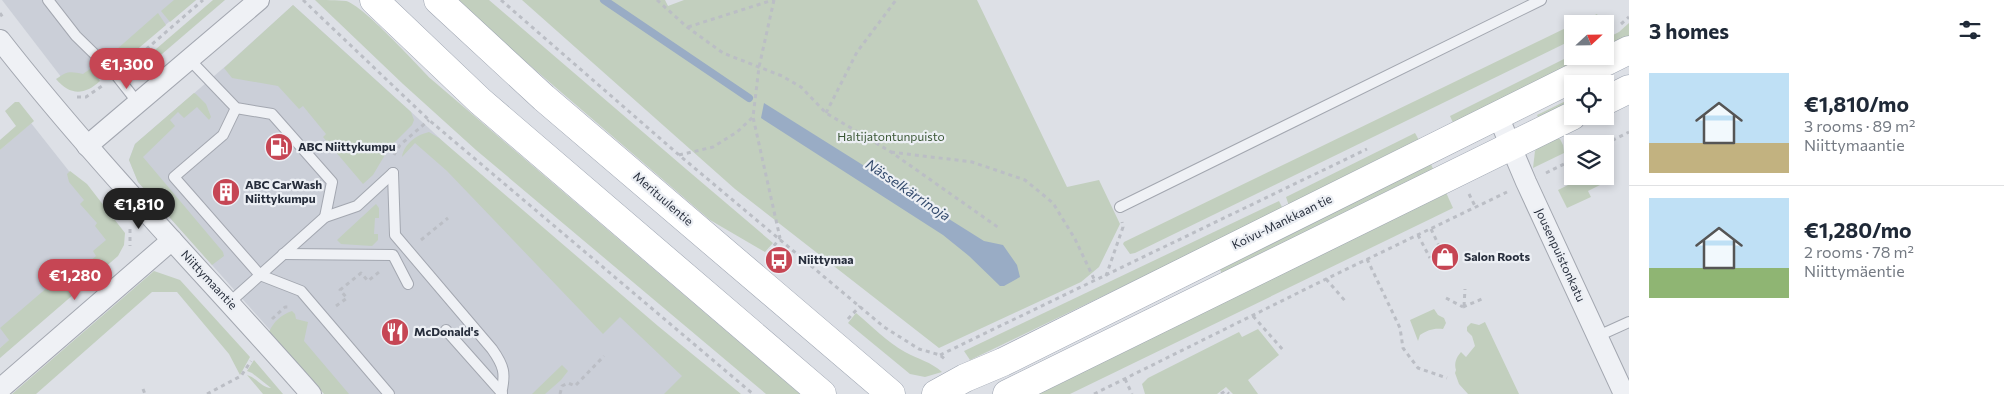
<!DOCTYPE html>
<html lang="en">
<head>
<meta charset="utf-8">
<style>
  body { margin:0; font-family:Commissioner,sans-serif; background:#f6f6f7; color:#1f2937; height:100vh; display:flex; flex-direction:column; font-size:19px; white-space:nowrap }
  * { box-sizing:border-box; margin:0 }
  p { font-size:16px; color:#747a83 }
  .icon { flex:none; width:28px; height:28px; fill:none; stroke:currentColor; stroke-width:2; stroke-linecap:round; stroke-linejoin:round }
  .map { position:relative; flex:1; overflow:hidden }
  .details { display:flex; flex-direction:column; background:#fff; width:375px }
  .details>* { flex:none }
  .needle { width:32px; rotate:68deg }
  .fabs { position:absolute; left:1564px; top:15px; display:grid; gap:10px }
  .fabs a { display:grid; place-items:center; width:50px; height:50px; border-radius:0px; background:#fff; box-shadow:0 2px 8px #0003; font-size:25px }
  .price { position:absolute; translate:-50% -42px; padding:0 11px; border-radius:18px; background:#c64654; color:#fff; font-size:16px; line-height:32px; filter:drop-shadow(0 1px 2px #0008) }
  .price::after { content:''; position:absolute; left:50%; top:30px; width:15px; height:11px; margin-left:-8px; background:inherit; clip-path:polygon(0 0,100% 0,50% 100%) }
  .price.selected { background:#222; color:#fff }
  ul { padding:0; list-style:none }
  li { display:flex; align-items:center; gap:15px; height:125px; padding:0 20px }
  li+li { border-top:1px solid #e0e1e3 }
  li span { display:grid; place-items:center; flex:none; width:140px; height:100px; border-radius:0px; color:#555 }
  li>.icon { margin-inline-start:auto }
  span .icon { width:60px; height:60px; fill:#fffc; stroke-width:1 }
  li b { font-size:21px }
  h2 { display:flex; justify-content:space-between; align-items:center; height:60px; padding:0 20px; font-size:21px }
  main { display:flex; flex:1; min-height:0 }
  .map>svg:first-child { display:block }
  .built { fill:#cbcfd8 }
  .green { fill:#c2cfbe }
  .water { fill:#99acc5 }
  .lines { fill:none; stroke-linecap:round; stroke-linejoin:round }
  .stream { stroke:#99acc5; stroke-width:8 }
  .service-casing { stroke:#a3a7b0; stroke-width:12 }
  .minor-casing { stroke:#a3a7b0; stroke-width:22 }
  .primary-casing { stroke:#9da4b1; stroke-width:29 }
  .path { stroke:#bbbec5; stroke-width:3; stroke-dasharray:4 4; stroke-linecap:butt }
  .service { stroke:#eff1f5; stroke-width:10 }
  .minor { stroke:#eff1f5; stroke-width:20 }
  .primary { stroke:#fff; stroke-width:28 }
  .labels { text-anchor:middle; stroke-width:4.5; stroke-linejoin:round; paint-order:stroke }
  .park-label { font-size:12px; fill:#3a5735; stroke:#eceff4 }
  .poi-label { font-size:12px; font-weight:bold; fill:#272e3c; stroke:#eceff4; text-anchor:start }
  .street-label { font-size:12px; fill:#272e3c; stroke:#eceff4 }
  .water-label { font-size:14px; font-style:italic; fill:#344b6d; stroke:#eceff4 }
</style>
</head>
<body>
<main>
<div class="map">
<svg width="1629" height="394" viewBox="0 0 1629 394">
  <rect width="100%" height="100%" fill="#dde0e6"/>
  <g class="built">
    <polygon points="2,0 196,0 93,84 65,82"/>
    <polygon points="293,5 431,130 617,308 724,394 327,394 138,182 129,160 135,144 228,64"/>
    <polygon points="31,123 106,218 111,235 102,260 0,348 0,150"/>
  </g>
  <g class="green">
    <polygon points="174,0 196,0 170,22 161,11"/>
    <polygon points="213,0 225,0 141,72 135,71 134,68"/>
    <path d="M 315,0 C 324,0 337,0 346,1 C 364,6 415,63 431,79 L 800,394 L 766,394 L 476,150 L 403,84 Z"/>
    <polygon points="458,0 489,0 686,169 773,243 765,252 710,220 483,25"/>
    <polygon points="522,0 665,0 668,6 684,0 977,0 1067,187 1099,180 1120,224 1099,267 1081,282 939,348 735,189"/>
    <polygon points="293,5 411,112 414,120 412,125 389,148 373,175 363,184 323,137 326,134 303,106 299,109 278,86 232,78 224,68"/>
    <polygon points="158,13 166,25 127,58 116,50"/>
    <polygon points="1597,14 1602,24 1576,24"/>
    <polygon points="1629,23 1629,37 1605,51 1605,39 1619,32"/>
    <polygon points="1572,25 1572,40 1135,253 1130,254 1123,244 1124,242"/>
    <polygon points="1572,55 1594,56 1454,125 1450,116"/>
    <path d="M 90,69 L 100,81 C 85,95 70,96 56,79 C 67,71 70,71 83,74 Z"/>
    <polygon points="194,93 196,94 206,104 211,117 209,120 197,107 184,118 178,112 170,120 175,126 143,157 223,252 224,256 212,265 138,182 129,160 135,144"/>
    <polygon points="1572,98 1572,104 1539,120 1537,115"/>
    <polygon points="15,102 19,102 34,121 0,150 0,140 16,126 5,111"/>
    <path d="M 429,132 L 439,138 L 658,326 L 741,394 L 664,394 L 682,376 L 620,317 L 603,334 L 447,171 L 415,143 L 402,157 C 404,144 416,135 429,132 Z"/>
    <polygon points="1415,133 1420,142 1289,206 1286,197"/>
    <polygon points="1545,138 1560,139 1563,145 1564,153 1533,168 1535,151"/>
    <polygon points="1429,160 1434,171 1222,275 1220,269 1271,238"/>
    <polygon points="70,171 87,184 125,233 124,245 118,256 0,358 0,348 9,340 0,328 63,274 68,280 96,256 93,251 106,240 95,226 97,223 80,204 84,200 69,182 67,174"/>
    <polygon points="1605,175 1608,181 1588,191 1591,197 1567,208 1558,190 1586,176"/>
    <polygon points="1444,188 1453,208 1070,394 1026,394"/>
    <polygon points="1279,201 1283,209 989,351 970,360 964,351"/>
    <polygon points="376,204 379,208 379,218 375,218 374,234 378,234 378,240 372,246 341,244 337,240"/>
    <polygon points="154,271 180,280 250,357 240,375 229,354 177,292 152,292 36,394 12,394"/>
    <path d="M 1434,309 L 1438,315 L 1444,318 L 1446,323 L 1443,329 C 1433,328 1428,330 1420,335 L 1418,341 L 1410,320 Z"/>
    <path d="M 292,311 L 295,314 L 296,319 L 308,322 L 304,341 L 349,394 L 324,394 L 269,332 C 274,321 281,315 292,311 Z"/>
    <path d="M 856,313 C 872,326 887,342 905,352 C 918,359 931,362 942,372 L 925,377 L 910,374 L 848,323 Z"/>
    <path d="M 1485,322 L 1519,394 L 1468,394 L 1459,384 L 1455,373 L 1456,370 C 1454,363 1456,358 1461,352 L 1466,357 L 1475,346 L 1472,336 L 1467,331 L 1467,327 L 1471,323 L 1479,325 Z"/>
    <polygon points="1258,329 1279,355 1248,380 1258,394 1233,394 1226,387 1217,394 1145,394 1142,384 1148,378 1239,332 1242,337"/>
    <path d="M 254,360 L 283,394 L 263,394 L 247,375 C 257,378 262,388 271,388 L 252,373 L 247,371 Z"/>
    <polygon points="562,365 568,371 561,380 545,394 532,394"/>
  </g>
  <polygon class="water" points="764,103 984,241 1003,245 1017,265 1020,277 1004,286 1000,286 969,256 943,235 761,118"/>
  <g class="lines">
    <polyline class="stream" points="604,0 749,98"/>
    <defs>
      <g id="service">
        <polyline points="48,0 76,36 116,75 138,103"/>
        <polyline points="189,59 236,108 272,114 332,182 325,217"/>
        <polyline points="236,108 223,135 174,177 260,275 301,291 389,394"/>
        <path d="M 393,173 L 395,235 L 492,349 C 504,366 506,373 501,394"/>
        <polyline points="1120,207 1541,0"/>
        <polyline points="283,254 393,255 408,284"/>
        <polyline points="230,302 325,217 357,206 393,173"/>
        <polyline points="446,330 502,393"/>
        <polyline points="1598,336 1629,322"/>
      </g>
      <g id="minor">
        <path d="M 0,40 C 97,164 207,276 311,394"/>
        <polyline points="1498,116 1526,182 1624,394"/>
        <polyline points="87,146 259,0"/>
        <polyline points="0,389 172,240"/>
      </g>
      <g id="primary">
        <polyline points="374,0 480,101 822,394"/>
        <polyline points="438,0 544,98 891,394"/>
        <polyline points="1605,101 1629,89"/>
        <polyline points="936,394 965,378 1003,362 1629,50"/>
        <polyline points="1007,394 1572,116"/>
      </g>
    </defs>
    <use href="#service" class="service-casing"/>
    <use href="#minor" class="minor-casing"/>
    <use href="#primary" class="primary-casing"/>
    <g class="path">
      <polyline points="303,0 429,120 753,394"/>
      <polyline points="501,0 679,155 884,327 919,349 940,355 946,360"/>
      <polyline points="657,0 687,27 723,53 782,76 801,87 826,113 891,152 999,228"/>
      <polyline points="774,0 759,67 753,117 780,238"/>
      <polyline points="0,13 4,19"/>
      <polyline points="1621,24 1629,17"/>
      <polyline points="688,27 773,0"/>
      <polyline points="128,65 203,0"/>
      <polyline points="77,97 86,97 102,86"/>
      <polyline points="826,113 857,52 896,0"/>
      <polyline points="1605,144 1629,132"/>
      <polyline points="891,152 972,162 1025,180 1053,203 1075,239 1095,281"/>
      <polyline points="394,155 400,145 429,120"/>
      <polyline points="679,155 713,147 737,132 753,117"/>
      <polyline points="1546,173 1572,160"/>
      <polyline points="1469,194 1476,208"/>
      <polyline points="130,229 130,246"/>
      <polyline points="1431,229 1442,252"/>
      <polyline points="1418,235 1430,258"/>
      <polyline points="421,240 448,218"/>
      <polyline points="769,252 780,238"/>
      <polyline points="1367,259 1400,328 1403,348 1418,368 1447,378"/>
      <polyline points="1106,276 1123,227 1122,222"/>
      <polyline points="1326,279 1346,302"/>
      <polyline points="1446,298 1463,307"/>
      <polyline points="336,306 347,298 340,290 361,273 368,281 379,272"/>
      <polyline points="1464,306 1465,289"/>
      <polyline points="1463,307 1482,299"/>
      <polyline points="1253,316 1284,351"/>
      <polyline points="272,319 285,307 291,307"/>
      <polyline points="848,319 860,306"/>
      <polyline points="940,355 1367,149"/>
      <polyline points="1125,379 1132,394"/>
      <polyline points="143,389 145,394"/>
      <polyline points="207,394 241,376 251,361"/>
      <polyline points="560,394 562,386 568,383 575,386 604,356"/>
      <polyline points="1094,394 1326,279 1507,192"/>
      <polyline points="1221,394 1225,391 1229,394"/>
    </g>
    <use href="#service" class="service"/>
    <use href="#minor" class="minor"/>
    <use href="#primary" class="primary"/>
  </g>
  <defs>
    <symbol id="fuel-disc" viewBox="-11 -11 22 22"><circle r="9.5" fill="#c64654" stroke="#eceff4"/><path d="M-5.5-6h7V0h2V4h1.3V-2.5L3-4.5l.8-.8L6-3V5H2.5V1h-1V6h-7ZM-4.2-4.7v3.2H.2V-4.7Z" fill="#fff"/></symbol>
    <symbol id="building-disc" viewBox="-11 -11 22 22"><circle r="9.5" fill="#c64654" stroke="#eceff4"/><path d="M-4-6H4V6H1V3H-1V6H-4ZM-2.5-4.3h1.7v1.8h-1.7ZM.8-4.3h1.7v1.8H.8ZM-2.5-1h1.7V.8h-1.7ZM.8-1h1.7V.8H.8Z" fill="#fff"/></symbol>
    <symbol id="shop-disc" viewBox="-11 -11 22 22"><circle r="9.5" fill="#c64654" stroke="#eceff4"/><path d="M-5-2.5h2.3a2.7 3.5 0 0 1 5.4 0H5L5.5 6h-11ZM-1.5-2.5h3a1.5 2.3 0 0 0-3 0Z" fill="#fff"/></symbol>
    <symbol id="bus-disc" viewBox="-11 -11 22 22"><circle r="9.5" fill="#c64654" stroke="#eceff4"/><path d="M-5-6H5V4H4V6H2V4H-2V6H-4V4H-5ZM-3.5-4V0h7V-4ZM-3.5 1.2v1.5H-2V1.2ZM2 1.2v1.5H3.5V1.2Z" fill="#fff"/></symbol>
    <symbol id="restaurant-disc" viewBox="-11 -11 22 22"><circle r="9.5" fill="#c64654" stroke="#eceff4"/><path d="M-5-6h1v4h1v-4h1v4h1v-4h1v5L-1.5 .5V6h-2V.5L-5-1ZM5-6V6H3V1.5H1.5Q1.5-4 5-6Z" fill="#fff"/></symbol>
  </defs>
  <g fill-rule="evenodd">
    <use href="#fuel-disc" x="263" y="131" width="32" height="32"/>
    <use href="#building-disc" x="210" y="176" width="32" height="32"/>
    <use href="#shop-disc" x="1429" y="241" width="32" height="32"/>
    <use href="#bus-disc" x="763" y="244" width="32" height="32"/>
    <use href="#restaurant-disc" x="379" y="316" width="32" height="32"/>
  </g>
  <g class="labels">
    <g class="park-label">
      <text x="891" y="141">Haltijatontunpuisto</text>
    </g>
    <g class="poi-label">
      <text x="298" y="151">ABC Niittykumpu</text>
      <text x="245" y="189">ABC CarWash<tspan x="245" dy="14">Niittykumpu</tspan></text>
      <text x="1464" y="261">Salon Roots</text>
      <text x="798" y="264">Niittymaa</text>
      <text x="414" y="336">McDonald's</text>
    </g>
    <g class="street-label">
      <text transform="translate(663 199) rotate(41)" y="4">Merituulentie</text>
      <text transform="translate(1282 222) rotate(-26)" y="4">Koivu-Mankkaan tie</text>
      <text transform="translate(1560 255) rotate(65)" y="4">Jousenpuistonkatu</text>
      <text transform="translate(209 280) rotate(47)" y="4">Niittymaantie</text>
    </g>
    <g class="water-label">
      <text transform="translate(908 190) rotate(34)" y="5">Nässelkärrinoja</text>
    </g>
  </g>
</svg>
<div class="fabs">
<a><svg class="needle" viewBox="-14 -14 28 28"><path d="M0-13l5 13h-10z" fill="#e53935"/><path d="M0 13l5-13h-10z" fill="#747a83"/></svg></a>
<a><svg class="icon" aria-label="locate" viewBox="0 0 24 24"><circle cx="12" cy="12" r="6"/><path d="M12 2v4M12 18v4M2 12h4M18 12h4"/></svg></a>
<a><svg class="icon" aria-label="layers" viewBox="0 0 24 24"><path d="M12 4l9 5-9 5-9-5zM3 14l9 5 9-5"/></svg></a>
</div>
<b class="price" style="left:127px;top:90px">€1,300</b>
<b class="price selected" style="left:139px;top:230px">€1,810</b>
<b class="price" style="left:75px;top:301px">€1,280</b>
</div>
<section class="details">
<h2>3 homes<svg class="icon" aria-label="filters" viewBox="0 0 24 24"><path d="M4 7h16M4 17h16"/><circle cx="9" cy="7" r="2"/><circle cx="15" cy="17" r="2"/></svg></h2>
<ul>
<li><span style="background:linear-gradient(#bfe0f5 70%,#c2b280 0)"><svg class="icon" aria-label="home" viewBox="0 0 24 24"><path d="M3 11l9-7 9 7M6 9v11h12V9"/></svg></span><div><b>€1,810/mo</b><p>3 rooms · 89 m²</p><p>Niittymaantie</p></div></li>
<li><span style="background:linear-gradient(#bfe0f5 70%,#8fb573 0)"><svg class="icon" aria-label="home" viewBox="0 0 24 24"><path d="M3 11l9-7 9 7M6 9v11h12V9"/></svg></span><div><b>€1,280/mo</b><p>2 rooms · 78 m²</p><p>Niittymäentie</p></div></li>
</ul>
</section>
</main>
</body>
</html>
